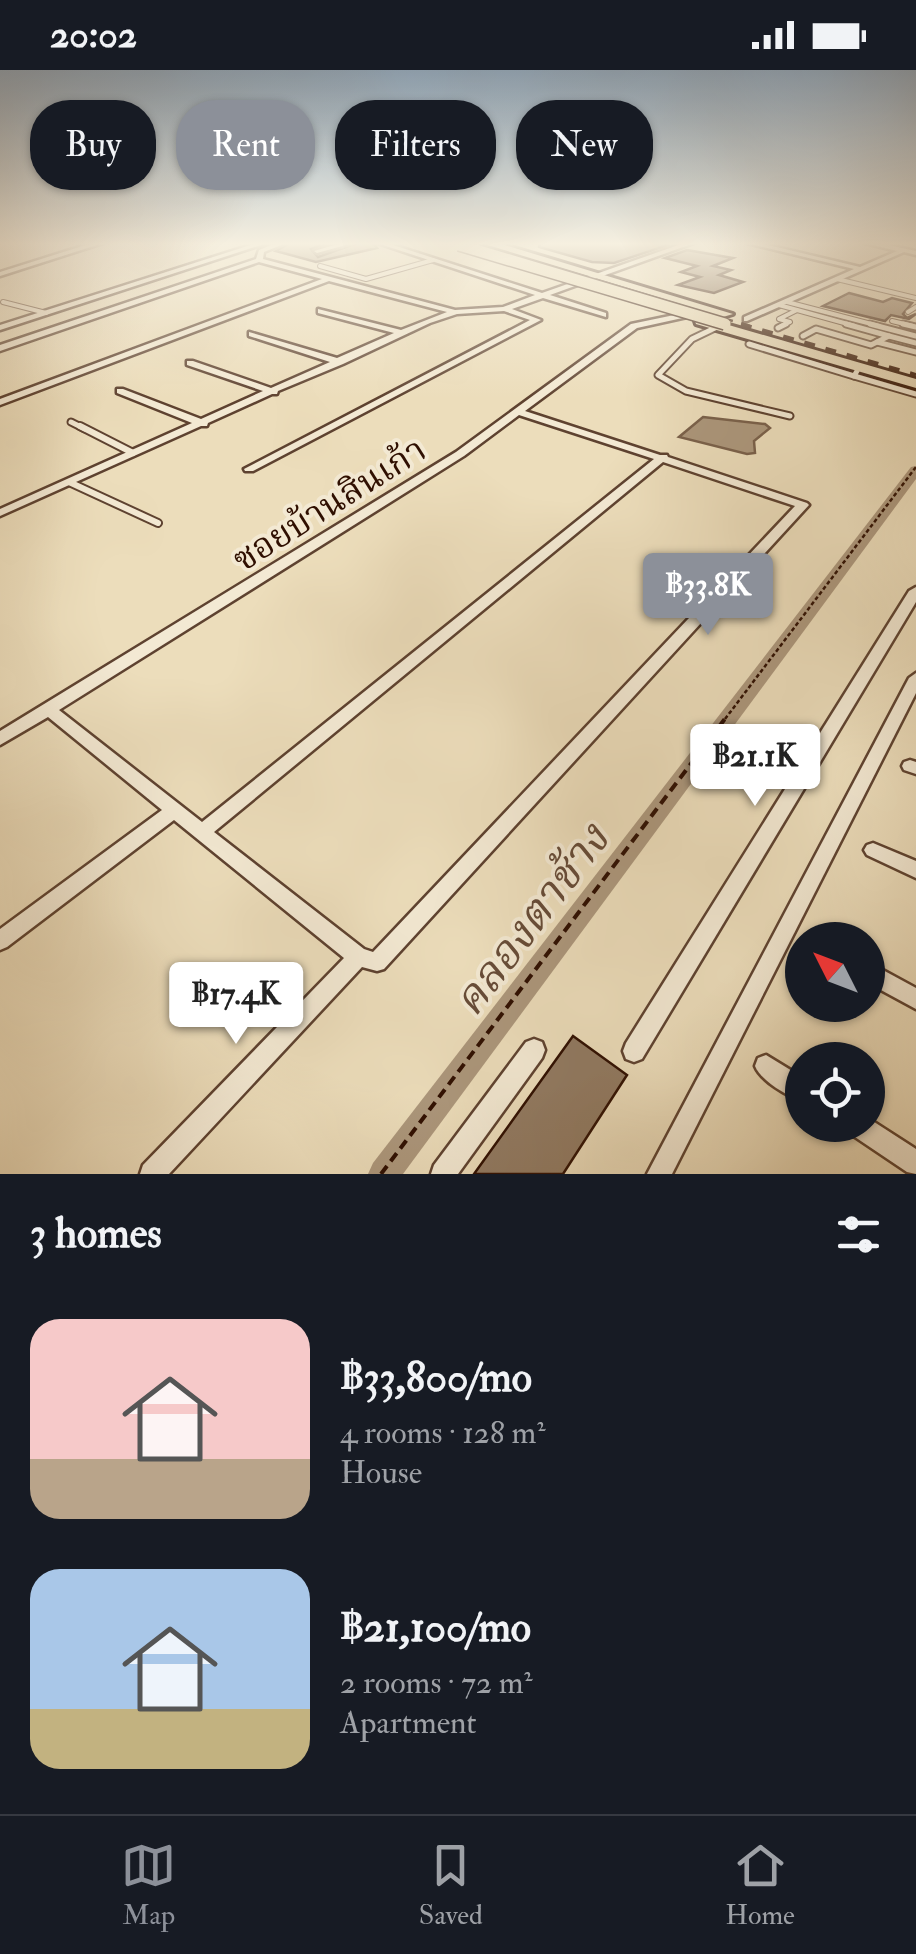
<!DOCTYPE html>
<html lang="en">
<head>
<meta charset="utf-8">
<style>
  body { margin:0; font-family:"IM FELL Double Pica","Noto Serif Thai",serif; background:#20242c; color:#f1f3f6; height:100vh; display:flex; flex-direction:column; font-size:38px; white-space:nowrap }
  * { box-sizing:border-box; margin:0 }
  p { font-size:32px; color:#9ea1a6 }
  .icon { flex:none; width:55px; height:55px; fill:none; stroke:currentColor; stroke-width:2; stroke-linecap:round; stroke-linejoin:round }
  .map { position:relative; height:1104px; overflow:hidden }
  .panel { display:flex; flex-direction:column; background:#171b24; flex:1 }
  .panel>* { flex:none }
  .banner { position:absolute; left:30px; top:30px; width:858px; height:90px; display:flex; gap:20px }
  .needle { width:65px; rotate:312deg }
  .controls { position:absolute; left:785px; top:852px; display:grid; gap:20px }
  .controls a { display:grid; place-items:center; width:100px; height:100px; border-radius:50%; background:#171b24; box-shadow:0 2px 8px #0004; font-size:50px }
  .price { position:absolute; translate:-50% -85px; padding:0 22px; border-radius:10px; background:#fff; color:#222; font-size:32px; line-height:65px; filter:drop-shadow(0 2px 5px #0008) }
  .price::after { content:''; position:absolute; left:50%; top:60px; width:30px; height:22px; margin-left:-15px; background:inherit; clip-path:polygon(0 0,100% 0,50% 100%) }
  .price.on { background:#8c9099; color:#fff }
  ul { padding:0; list-style:none }
  li { display:flex; align-items:center; gap:30px; height:250px; padding:0 30px }
  li span { display:grid; place-items:center; flex:none; width:280px; height:200px; border-radius:30px; color:#555 }
  li>.icon { margin-inline-start:auto }
  span .icon { width:120px; height:120px; fill:#fffc; stroke-width:1 }
  li b { font-size:42px }
  h2 { display:flex; justify-content:space-between; align-items:center; height:120px; padding:0 30px; font-size:42px }
  .chip { padding:0 35px; border-radius:40px; background:#171b24; box-shadow:0 2px 8px #0004; font-size:35px; line-height:90px }
  .chip.on { background:#8c9099; color:#fff }
  .status { display:flex; justify-content:space-between; align-items:center; height:70px; padding:0 50px; background:#171b24; direction:ltr }
  .status svg { height:28px; fill:currentColor }
  .dock { display:flex; justify-content:space-around; align-items:center; height:140px; border-top:2px solid #363941; background:#171b24; font-size:28px; color:#9ea1a6 }
  .dock a { display:grid; justify-items:center; gap:5px }
  .dock .on { color:#8c9099 }
  .map>svg:first-child { display:block }
  .water { fill:#ac977c; stroke:#7a614b; stroke-width:2.5 }
  .lines { fill:none; stroke-linecap:round; stroke-linejoin:round }
  .canal { fill:#ac977c; fill-rule:evenodd }
  .building { fill:#917a62; stroke:#2f0f01; stroke-width:2.5 }
  .service-far2-casing { stroke:#5e4230; stroke-width:6 }
  .service-far1-casing { stroke:#5e4230; stroke-width:9 }
  .service-casing { stroke:#5e4230; stroke-width:10 }
  .minor-casing { stroke:#5e4230; stroke-width:5 }
  .primary-casing { stroke:#2f0f01; stroke-width:6 }
  .path-far1 { stroke:#2f0f01; stroke-width:2.5; stroke-dasharray:4 2.5; stroke-linecap:butt }
  .path { stroke:#2f0f01; stroke-width:4; stroke-dasharray:10 6; stroke-linecap:butt }
  .service-far2 { stroke:#f3e9d3; stroke-width:4 }
  .service-far1 { stroke:#f3e9d3; stroke-width:5 }
  .service { stroke:#f3e9d3; stroke-width:6 }
  .minor { fill:#f3e9d3; fill-rule:evenodd }
  .primary { fill:#ecddbb; fill-rule:evenodd }
  .rail-far1 { stroke:#2f0f01; stroke-width:2.5; stroke-dasharray:9 9; stroke-linecap:butt }
  .rail { stroke:#2f0f01; stroke-width:4; stroke-dasharray:11 11; stroke-linecap:butt }
  .primary-bridge-casing { stroke:#2f0f01; stroke-width:14; stroke-linecap:butt }
  .primary-bridge { stroke:#ecddbb; stroke-width:11 }
  .labels { text-anchor:middle; stroke-width:8; stroke-linejoin:round; paint-order:stroke }
  .street-label { font-size:35px; fill:#2f0f01; stroke:#f3e9d3 }
  .near-water-label { font-size:45px; font-style:italic; fill:#674c38; stroke:#f3e9d3 }
</style>
</head>
<body>
<div class="status"><b>20:02</b><svg viewBox="0 0 49 12"><path d="M0 12V9h3v3zM5 12V6h3v6zM10 12V3h3v9zM15 12V0h3v12zM26 1h20v11H26zM47 4h2v5h-2z"/></svg></div>
<div class="map">
<svg width="916" height="1104" viewBox="0 0 916 1104">
  <rect width="100%" height="100%" fill="#ecddbb"/>
  <filter id="stains"><feTurbulence type="fractalNoise" baseFrequency=".002" numOctaves="4"/><feColorMatrix values="0 0 0 0 .2 0 0 0 0 .09 0 0 0 0 .02 0 0 0 .5 -.17"/></filter>
  <radialGradient id="worn" r=".72"><stop offset=".6" stop-color="#630" stop-opacity="0"/><stop offset="1" stop-color="#630" stop-opacity=".3"/></radialGradient>
  <polygon class="water" points="703,347 765,354 770,358 754,371 755,383 747,384 679,367"/>
  <g class="lines">
    <polygon class="canal" points="916,396 916,409 403,1104 368,1104 373,1093 911,397"/>
  </g>
  <g class="building">
    <polygon points="290,173 327,173 311,179 318,187 357,173 373,173 377,178 316,192 276,181"/>
    <polygon points="540,173 666,173 668,175 614,193 592,192 539,177"/>
    <polygon points="687,180 733,188 713,196 731,200 719,205 743,212 714,223 678,215 700,207 681,202 697,196 665,188"/>
    <polygon points="849,223 883,232 892,228 912,233 903,244 907,248 916,244 909,249 891,245 885,251 823,236"/>
    <polygon points="573,966 627,1005 563,1104 474,1104"/>
  </g>
  <g class="lines">
    <defs>
      <g id="service-far2">
        <polyline points="320,196 366,209 433,190"/>
        <polyline points="837,209 916,228"/>
        <polyline points="3,232 46,243"/>
        <polyline points="787,232 879,256"/>
        <polyline points="779,235 855,256"/>
        <polyline points="908,242 916,237"/>
        <polyline points="892,251 913,256"/>
        <polyline points="781,256 790,252 779,249 797,240"/>
      </g>
      <g id="service-far1">
        <polyline points="870,254 916,266"/>
        <polyline points="903,254 916,257"/>
        <polyline points="719,256 692,269 658,305 686,321 790,346"/>
        <polyline points="778,258 786,254"/>
        <polyline points="803,266 816,259 871,275 889,266 846,254"/>
        <polyline points="889,266 916,273"/>
        <polyline points="877,272 916,282"/>
        <polyline points="749,274 854,306"/>
        <polyline points="857,301 854,306 916,324"/>
        <polyline points="71,352 85,359"/>
      </g>
      <g id="service">
        <polyline points="80,356 133,383"/>
        <polyline points="69,412 158,453"/>
      </g>
      <g id="minor">
        <polygon points="92,173 103,173 0,206 0,202"/>
        <polygon points="257,173 267,173 0,260 0,255"/>
        <polygon points="276,173 286,173 264,182 263,189 455,240 503,237 535,225 377,173 387,173 542,223 684,173 694,173 550,225 606,243 606,247 543,228 512,239 541,250 253,401 245,401 244,399 530,250 504,241 457,244 430,253 343,294 278,321 277,324 272,324 208,353 207,356 201,356 0,446 0,439 192,353 117,323 117,319 123,319 201,349 263,321 187,295 187,291 193,291 271,318 330,292 249,266 249,262 337,288 394,263 318,243 318,239 401,260 447,242 329,211 0,335 0,329 322,209 259,192 0,281 0,275 256,189 259,180"/>
        <polygon points="341,173 353,173 317,183 314,181"/>
        <polygon points="747,173 760,173 860,197 897,181 865,173 879,173 916,181 916,185 904,182 747,251 744,251 744,247 854,199"/>
        <path d="M 684,243 L 687,243 L 687,247 L 637,258 L 525,341 L 660,385 L 667,385 L 668,387 L 807,433 L 809,435 L 384,899 L 377,901 L 362,897 L 169,1104 L 140,1104 L 143,1095 L 344,888 L 174,750 L 7,877 L 0,880 L 0,859 L 162,740 L 48,647 L 0,675 L 0,661 L 456,382 L 631,254 ZM 519,345 L 654,389 L 202,752 L 59,640 L 464,386 ZM 663,392 L 795,436 L 373,882 L 364,879 L 214,762 Z"/>
        <polygon points="916,517 916,532 642,989 634,992 626,989 623,981 626,973 909,521"/>
        <polygon points="916,603 916,623 672,1104 647,1104 909,608"/>
        <polygon points="910,690 916,692 916,704 904,700 902,696 904,692"/>
        <polygon points="873,773 916,791 916,808 867,785 864,780 867,775"/>
        <polygon points="868,892 916,918 916,939 868,913"/>
        <polygon points="534,969 542,972 545,980 542,988 458,1104 431,1104 434,1095 526,972"/>
        <path d="M 766,985 L 802,1007 L 802,1031 C 787,1026 761,1011 755,996 L 758,988 Z"/>
        <polygon points="868,1048 916,1079 916,1104 907,1102 849,1063 845,1055 868,1055"/>
      </g>
      <g id="primary">
        <polygon points="481,173 498,173 733,244 723,247"/>
        <polygon points="701,247 916,309 916,318 696,254 695,251"/>
      </g>
    </defs>
    <use href="#service-far2" class="service-far2-casing"/>
    <use href="#service-far1" class="service-far1-casing"/>
    <use href="#service" class="service-casing"/>
    <use href="#minor" class="minor-casing"/>
    <use href="#primary" class="primary-casing"/>
    <polyline class="path-far1" points="725,649 916,397"/>
    <polyline class="path" points="381,1104 727,646"/>
    <use href="#service-far2" class="service-far2"/>
    <use href="#service-far1" class="service-far1"/>
    <use href="#service" class="service"/>
    <use href="#minor" class="minor"/>
    <use href="#primary" class="primary"/>
    <polyline class="rail-far1" points="465,173 750,256"/>
    <polyline class="rail" points="741,254 916,305"/>
    <defs>
      <polyline id="primary-bridge" points="459,175 725,254"/>
    </defs>
    <use href="#primary-bridge" class="primary-bridge-casing"/>
    <use href="#primary-bridge" class="primary-bridge"/>
  </g>
  <linearGradient id="sky" x2="0" y2="1"><stop stop-color="#90a8bd"/><stop offset="0.53" stop-color="#f6f0e0"/><stop offset="1" stop-color="#f6f0e0" stop-opacity="0"/></linearGradient>
  <rect width="916" height="328" fill="url(#sky)"/>
  <g class="labels">
    <g class="street-label">
      <text transform="translate(329 434) rotate(-32)" y="12">ซอยบ้านสินเก้า</text>
    </g>
    <g class="near-water-label">
      <text transform="translate(530 849) rotate(-53)" y="16">คลองตาช้าง</text>
    </g>
  </g>
  <rect width="100%" height="100%" filter="url(#stains)"/>
  <rect width="100%" height="100%" fill="url(#worn)"/>
</svg>
<div class="controls">
<a><svg class="needle" viewBox="-14 -14 28 28"><path d="M0-13l5 13h-10z" fill="#e53935"/><path d="M0 13l5-13h-10z" fill="#9ea1a6"/></svg></a>
<a><svg class="icon" aria-label="locate" viewBox="0 0 24 24"><circle cx="12" cy="12" r="6"/><path d="M12 2v4M12 18v4M2 12h4M18 12h4"/></svg></a>
</div>
<b class="price on" style="left:708px;top:568px">฿33.8K</b>
<b class="price" style="left:755px;top:739px">฿21.1K</b>
<b class="price" style="left:236px;top:977px">฿17.4K</b>
<div class="banner">
<a class="chip">Buy</a>
<a class="chip on">Rent</a>
<a class="chip">Filters</a>
<a class="chip">New</a>
</div>
</div>
<section class="panel">
<h2>3 homes<svg class="icon" aria-label="filters" viewBox="0 0 24 24"><path d="M4 7h16M4 17h16"/><circle cx="9" cy="7" r="2"/><circle cx="15" cy="17" r="2"/></svg></h2>
<ul>
<li><span style="background:linear-gradient(#f6c9c9 70%,#b9a48a 0)"><svg class="icon" aria-label="home" viewBox="0 0 24 24"><path d="M3 11l9-7 9 7M6 9v11h12V9"/></svg></span><div><b>฿33,800/mo</b><p>4 rooms · 128 m²</p><p>House</p></div></li>
<li><span style="background:linear-gradient(#a9c7e8 70%,#c2b280 0)"><svg class="icon" aria-label="home" viewBox="0 0 24 24"><path d="M3 11l9-7 9 7M6 9v11h12V9"/></svg></span><div><b>฿21,100/mo</b><p>2 rooms · 72 m²</p><p>Apartment</p></div></li>
</ul>
</section>
<nav class="dock">
<a class="on"><svg class="icon" aria-label="map" viewBox="0 0 24 24"><path d="M3 6l6-2 6 2 6-2v14l-6 2-6-2-6 2zM9 4v14M15 6v14"/></svg>Map</a>
<a><svg class="icon" aria-label="saved" viewBox="0 0 24 24"><path d="M7 4h10v16l-5-4-5 4z"/></svg>Saved</a>
<a><svg class="icon" aria-label="home" viewBox="0 0 24 24"><path d="M3 11l9-7 9 7M6 9v11h12V9"/></svg>Home</a>
</nav>
</body>
</html>
